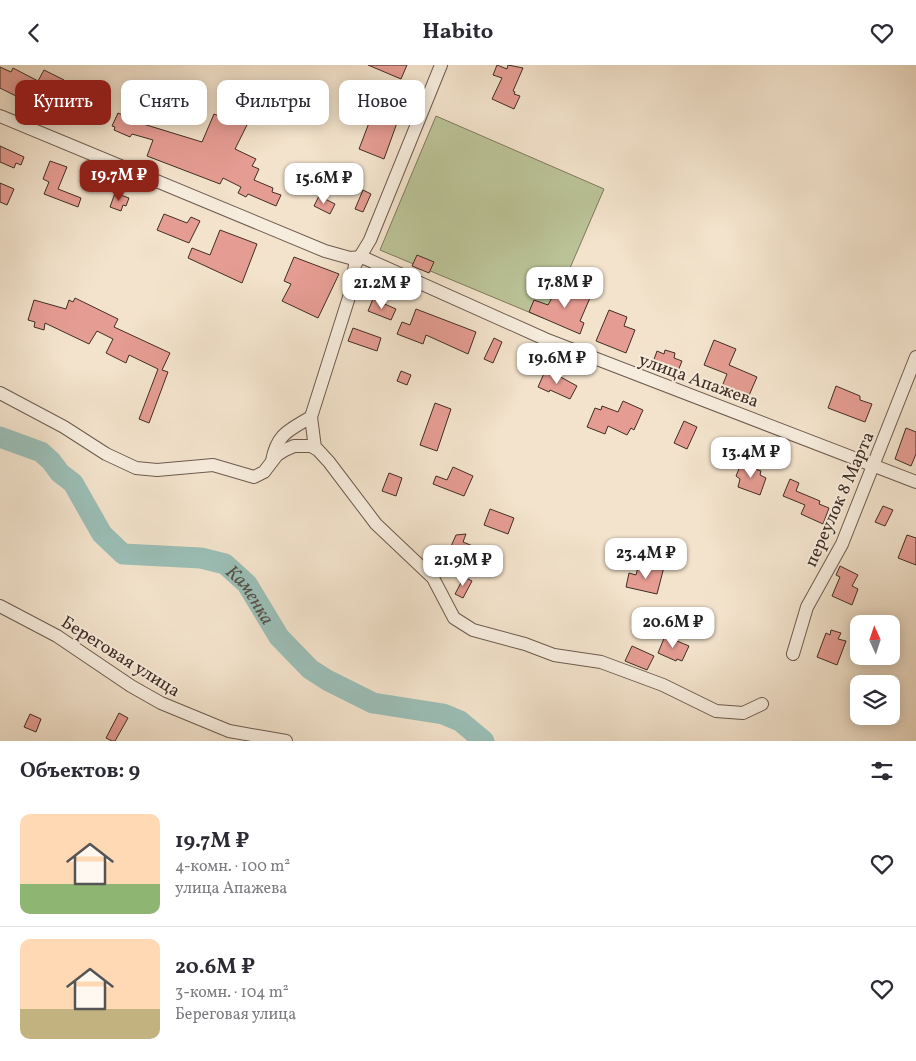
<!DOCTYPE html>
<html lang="ru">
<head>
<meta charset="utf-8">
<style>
  body { margin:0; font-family:Vollkorn,serif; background:#f2f2f3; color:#2b2b33; height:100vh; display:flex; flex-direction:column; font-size:19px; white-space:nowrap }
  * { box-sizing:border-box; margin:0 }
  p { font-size:16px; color:#7c7c81 }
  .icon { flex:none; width:28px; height:28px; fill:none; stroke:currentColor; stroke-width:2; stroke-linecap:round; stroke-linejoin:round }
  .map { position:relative; height:676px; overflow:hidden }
  .side { display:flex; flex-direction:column; background:#fff; flex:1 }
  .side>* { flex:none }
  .banner { position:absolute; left:15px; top:15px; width:500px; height:45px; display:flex; gap:10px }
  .needle { width:32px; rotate:357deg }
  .fabs { position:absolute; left:850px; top:550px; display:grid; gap:10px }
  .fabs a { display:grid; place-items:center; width:50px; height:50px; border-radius:10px; background:#fff; box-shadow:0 2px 12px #0003; font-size:25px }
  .price { position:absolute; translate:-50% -42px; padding:0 11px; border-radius:10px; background:#fff; color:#222; font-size:16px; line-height:32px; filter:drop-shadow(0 1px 2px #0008) }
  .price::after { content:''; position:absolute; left:50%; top:30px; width:15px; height:11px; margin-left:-8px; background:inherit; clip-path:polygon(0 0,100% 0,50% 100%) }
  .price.current { background:#8f2418; color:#fff }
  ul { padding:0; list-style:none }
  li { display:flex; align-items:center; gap:15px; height:125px; padding:0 20px }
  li+li { border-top:1px solid #e1e1e2 }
  li span { display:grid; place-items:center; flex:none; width:140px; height:100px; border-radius:10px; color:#555 }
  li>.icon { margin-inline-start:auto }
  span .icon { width:60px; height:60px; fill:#fffc; stroke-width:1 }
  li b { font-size:21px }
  h2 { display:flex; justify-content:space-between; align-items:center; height:60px; padding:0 20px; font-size:21px }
  .tag { padding:0 18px; border-radius:10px; background:#fff; box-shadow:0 2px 12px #0003; font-size:18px; line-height:45px }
  .tag.current { background:#8f2418; color:#fff }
  header { display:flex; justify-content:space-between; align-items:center; height:65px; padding:0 20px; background:#fff; font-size:22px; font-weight:700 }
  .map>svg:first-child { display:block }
  .green { fill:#bbc498; stroke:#7e795e }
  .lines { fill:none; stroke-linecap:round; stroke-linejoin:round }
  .river { stroke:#9bbeb6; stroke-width:21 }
  .building { fill:#e59c92; stroke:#402e25 }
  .minor-casing { stroke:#6d5b4f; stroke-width:14 }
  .minor { stroke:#f7edde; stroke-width:12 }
  .labels { text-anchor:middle; stroke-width:4; stroke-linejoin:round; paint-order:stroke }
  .street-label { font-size:18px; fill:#402e25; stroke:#f7edde }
  .water-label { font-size:19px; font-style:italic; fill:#575249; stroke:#f7edde }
</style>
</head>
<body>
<header><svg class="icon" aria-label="back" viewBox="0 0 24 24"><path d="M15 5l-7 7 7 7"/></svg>Habito<svg class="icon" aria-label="heart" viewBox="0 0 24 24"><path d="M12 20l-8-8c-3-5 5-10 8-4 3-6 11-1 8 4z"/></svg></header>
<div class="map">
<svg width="916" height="676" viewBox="0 0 916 676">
  <rect width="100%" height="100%" fill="#f3e3cc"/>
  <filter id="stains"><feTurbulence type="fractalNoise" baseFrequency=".004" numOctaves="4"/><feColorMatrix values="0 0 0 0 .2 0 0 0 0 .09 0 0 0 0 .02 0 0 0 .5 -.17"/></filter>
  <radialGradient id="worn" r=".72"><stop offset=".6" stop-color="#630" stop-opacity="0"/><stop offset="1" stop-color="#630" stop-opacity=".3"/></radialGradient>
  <polygon class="green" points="436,51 604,124 558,231 553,231 543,253 380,185"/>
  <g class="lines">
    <path class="river" id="s1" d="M 0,372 L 41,387 L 51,396 L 60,408 L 73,418 L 102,469 L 123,489 L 201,493 L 225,499 L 247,519 L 279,572 L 310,604 L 327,615 L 373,638 L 443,649 L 460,656 L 484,676"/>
  </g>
  <g class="building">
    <polygon points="368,0 407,0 401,14"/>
    <polygon points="497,0 507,4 508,0 523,3 513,26 515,27 514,29 520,31 514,44 492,34 502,13 493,10"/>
    <polygon points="0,2 11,7 13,3 38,16 44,5 64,15 60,24 79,33 82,24 94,28 84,56 46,39 40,51 24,44 28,37 0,23"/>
    <polygon points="372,33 402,44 384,94 359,84 372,50 366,48"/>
    <polygon points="230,41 251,52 235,84 256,94 252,101 259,104 254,115 273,123 272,127 281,130 276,141 248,129 246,132 238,128 241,122 223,113 220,119 147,91 153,75 132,69 130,72 114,65 115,62 112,61 118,48 140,58 202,77 214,49 224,53"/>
    <polygon points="0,81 24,92 21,100 16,98 14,103 0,97"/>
    <polygon points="50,96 67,102 58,124 81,133 78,142 44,129 49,117 43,114"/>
    <polygon points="0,118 14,124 7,140 0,137"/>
    <polygon points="363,125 371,129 363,147 355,144"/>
    <polygon points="115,128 129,133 126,141 123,140 121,146 110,142"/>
    <polygon points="319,131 335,139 330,149 314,141"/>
    <polygon points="164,149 187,158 191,152 200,156 189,178 157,165"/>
    <polygon points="220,165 257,179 242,218 188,193 192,183 210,190"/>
    <polygon points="417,190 434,197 429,208 412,201"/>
    <polygon points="294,192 339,209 318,253 282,236 291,219 284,216"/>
    <polygon points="573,217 593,226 580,256 584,258 580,269 529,247 534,235 548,240 553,231 565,236"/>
    <polygon points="75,233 118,254 114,262 170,288 162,305 168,307 149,358 139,354 158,304 129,290 126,298 106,288 113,274 97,266 89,279 45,258 44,265 34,262 35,257 28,255 34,235 66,244 69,235 73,237"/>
    <polygon points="373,234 396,244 391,255 368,246"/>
    <polygon points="416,244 476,267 468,289 426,270 423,279 397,269 402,257 410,260"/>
    <polygon points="609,245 627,252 624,261 635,265 626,288 596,276"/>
    <polygon points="353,263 381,273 377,286 348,276"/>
    <polygon points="494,273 502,277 493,298 484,294"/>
    <polygon points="714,275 736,284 729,300 757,312 747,335 721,324 727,309 704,300"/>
    <polygon points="665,285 675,288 674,293 682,296 678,306 653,297 657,286 664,289"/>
    <polygon points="546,304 577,321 570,334 550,325 549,327 538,322"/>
    <polygon points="401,306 411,310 407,320 397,316"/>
    <polygon points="836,321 860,331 860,335 872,339 865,357 828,343"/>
    <polygon points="623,336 643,345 634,365 631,363 627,370 608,361 605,369 587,362 595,343 601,345 602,341 618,347"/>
    <polygon points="435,338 451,344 437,386 420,380"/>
    <polygon points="684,356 697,362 687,384 674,378"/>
    <polygon points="906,363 916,367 916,389 911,401 895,394"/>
    <polygon points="741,399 761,406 760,410 766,413 760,430 738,422 740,414 736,411"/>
    <polygon points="453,402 473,411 464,431 433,419 436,411 447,415"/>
    <polygon points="389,408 402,413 396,431 382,426"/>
    <polygon points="790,414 799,418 796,426 820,436 819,439 829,443 823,459 801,449 805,440 783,431"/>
    <polygon points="883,441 893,445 885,461 875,457"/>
    <polygon points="490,444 514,453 508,469 484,460"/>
    <polygon points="466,469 463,477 485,486 487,481 497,486 489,505 448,488 456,470"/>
    <polygon points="907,470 916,473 916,500 898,493"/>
    <polygon points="653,500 664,502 657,529 626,522 629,508 636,510 638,502 652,505"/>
    <polygon points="840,501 858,510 852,521 858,524 852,540 832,531 840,512 836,510"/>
    <polygon points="464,512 472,516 463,533 455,529"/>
    <polygon points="831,565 841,568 838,574 846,576 837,600 817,592 826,568 830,570"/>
    <polygon points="665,571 689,581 682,596 677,594 676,596 658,588"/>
    <polygon points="632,581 654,591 647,605 625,596"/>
    <polygon points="119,648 128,653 115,676 112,676 106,673"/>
    <polygon points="30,649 41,654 36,667 24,662"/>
  </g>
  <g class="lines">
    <defs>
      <g id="minor">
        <polyline points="0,51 325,186 350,193 362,192 545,274 916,417"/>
        <polyline points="0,328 64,362 106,389 136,403 157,405 213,400 254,412 264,407 277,390 285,385 294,381 311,381 318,385 329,397 376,459 433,513 454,553 473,565 525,579 554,590 601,597 663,620 716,646 743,648 762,639"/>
        <polyline points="311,352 350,229 355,200 370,175 441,0"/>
        <path d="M 272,396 C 277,368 290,365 311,352 L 315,383"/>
        <polyline points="0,541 57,571 131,621 161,638 229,666 286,676"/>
        <polyline points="793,589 807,542 842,479 916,292"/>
      </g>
    </defs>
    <use href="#minor" class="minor-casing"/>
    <use href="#minor" class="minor"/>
  </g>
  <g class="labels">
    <g class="street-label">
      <text transform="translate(699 315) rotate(20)" y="6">улица Апажева</text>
      <text transform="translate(839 434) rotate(-66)" y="6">переулок 8 Марта</text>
      <text transform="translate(121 591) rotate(32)" y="6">Береговая улица</text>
    </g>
    <g class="water-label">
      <text dy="7" stroke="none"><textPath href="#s1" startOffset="319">Каменка</textPath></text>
    </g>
  </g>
  <rect width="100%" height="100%" filter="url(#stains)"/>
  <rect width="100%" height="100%" fill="url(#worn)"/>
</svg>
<div class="fabs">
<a><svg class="needle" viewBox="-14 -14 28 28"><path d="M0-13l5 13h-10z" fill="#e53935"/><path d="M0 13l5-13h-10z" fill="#7c7c81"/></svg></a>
<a><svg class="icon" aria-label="layers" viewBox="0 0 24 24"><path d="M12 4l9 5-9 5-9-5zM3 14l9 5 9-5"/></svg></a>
</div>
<b class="price current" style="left:119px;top:137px">19.7M ₽</b>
<b class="price" style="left:324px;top:140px">15.6M ₽</b>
<b class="price" style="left:565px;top:244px">17.8M ₽</b>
<b class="price" style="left:382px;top:245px">21.2M ₽</b>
<b class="price" style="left:557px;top:320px">19.6M ₽</b>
<b class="price" style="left:751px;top:414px">13.4M ₽</b>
<b class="price" style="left:646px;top:515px">23.4M ₽</b>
<b class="price" style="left:463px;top:522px">21.9M ₽</b>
<b class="price" style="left:673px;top:584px">20.6M ₽</b>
<div class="banner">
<a class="tag current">Купить</a>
<a class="tag">Снять</a>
<a class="tag">Фильтры</a>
<a class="tag">Новое</a>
</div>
</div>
<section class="side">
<h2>Объектов: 9<svg class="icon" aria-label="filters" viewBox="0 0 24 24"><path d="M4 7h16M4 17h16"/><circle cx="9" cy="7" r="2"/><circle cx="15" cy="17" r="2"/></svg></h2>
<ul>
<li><span style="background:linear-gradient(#ffd9b3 70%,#8fb573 0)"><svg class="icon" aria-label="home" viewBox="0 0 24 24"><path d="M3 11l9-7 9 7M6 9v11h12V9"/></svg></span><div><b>19.7M ₽</b><p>4-комн. · 100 m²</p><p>улица Апажева</p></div><svg class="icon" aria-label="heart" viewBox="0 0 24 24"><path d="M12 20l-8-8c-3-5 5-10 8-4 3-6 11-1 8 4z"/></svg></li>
<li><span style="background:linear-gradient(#ffd9b3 70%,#c2b280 0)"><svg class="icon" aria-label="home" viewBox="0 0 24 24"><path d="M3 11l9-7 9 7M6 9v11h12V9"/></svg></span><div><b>20.6M ₽</b><p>3-комн. · 104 m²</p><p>Береговая улица</p></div><svg class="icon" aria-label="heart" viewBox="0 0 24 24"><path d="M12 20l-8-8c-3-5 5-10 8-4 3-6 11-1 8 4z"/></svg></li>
</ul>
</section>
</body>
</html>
